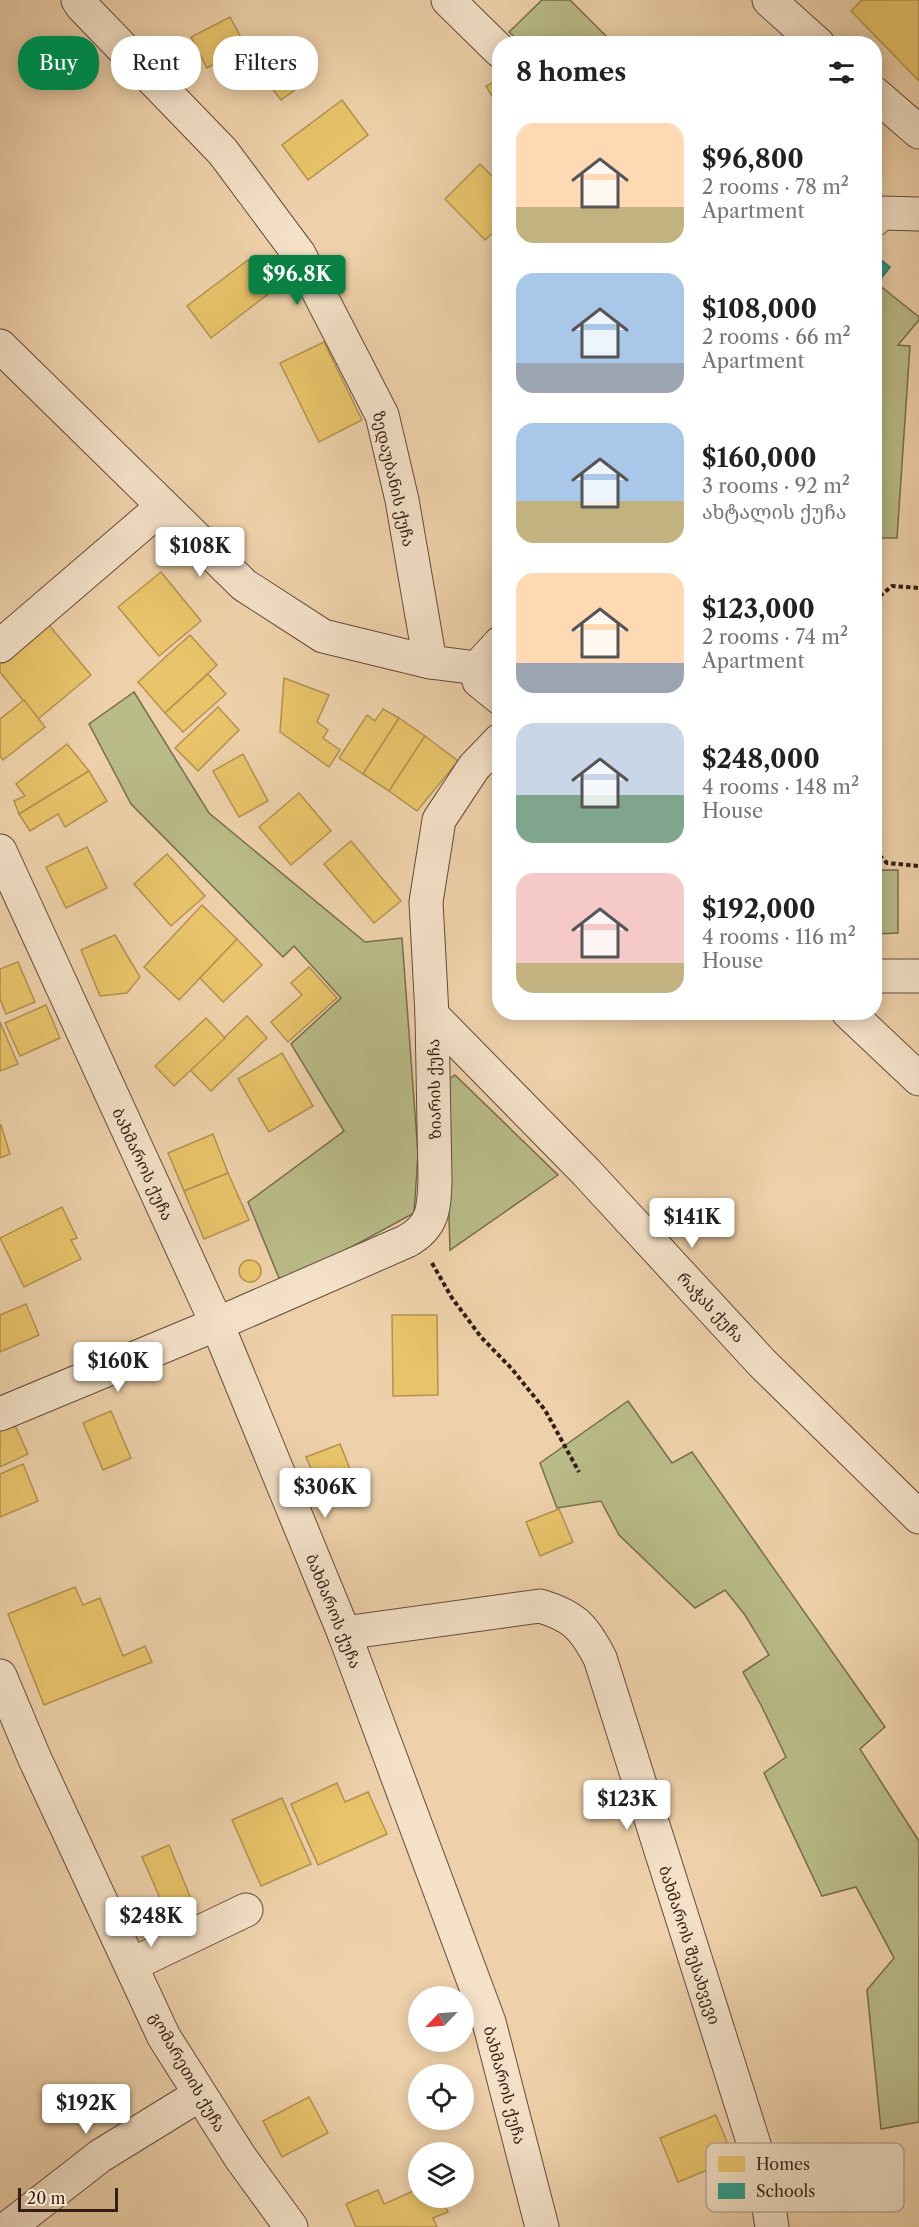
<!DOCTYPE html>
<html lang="en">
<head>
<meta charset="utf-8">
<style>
  body { margin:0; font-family:"Libre Caslon Text","Noto Serif Georgian",serif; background:#f6f6f6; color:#222; height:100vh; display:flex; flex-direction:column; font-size:22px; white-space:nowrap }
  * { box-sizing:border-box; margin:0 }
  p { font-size:20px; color:#767676 }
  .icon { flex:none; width:33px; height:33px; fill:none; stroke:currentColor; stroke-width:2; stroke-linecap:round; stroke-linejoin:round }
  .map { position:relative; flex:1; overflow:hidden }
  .side { position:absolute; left:492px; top:36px; width:390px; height:984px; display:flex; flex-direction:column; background:#fff; border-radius:24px; box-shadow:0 3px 15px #0003 }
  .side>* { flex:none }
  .top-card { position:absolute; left:18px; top:36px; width:384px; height:54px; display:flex; gap:12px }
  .needle { width:39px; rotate:245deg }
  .fabs { position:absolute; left:408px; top:1986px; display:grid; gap:12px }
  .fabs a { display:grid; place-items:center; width:66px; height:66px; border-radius:50%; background:#fff; box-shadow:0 3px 15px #0003; font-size:30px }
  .scale { position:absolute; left:18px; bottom:15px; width:100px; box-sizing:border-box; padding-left:6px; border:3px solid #351f15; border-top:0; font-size:16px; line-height:21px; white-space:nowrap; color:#351f15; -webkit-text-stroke:4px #f4e1c8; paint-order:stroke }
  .price { position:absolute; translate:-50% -51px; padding:0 14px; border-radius:6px; background:#fff; color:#222; font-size:20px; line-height:39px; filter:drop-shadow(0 2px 3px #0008) }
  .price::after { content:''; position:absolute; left:50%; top:36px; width:18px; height:14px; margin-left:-9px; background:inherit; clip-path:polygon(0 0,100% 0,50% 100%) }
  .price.on { background:#0b8043; color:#fff }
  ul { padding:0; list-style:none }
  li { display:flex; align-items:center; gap:18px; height:150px; padding:0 24px }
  li span { display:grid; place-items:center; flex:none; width:168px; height:120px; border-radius:18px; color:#555 }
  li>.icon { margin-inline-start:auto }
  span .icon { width:72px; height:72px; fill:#fffc; stroke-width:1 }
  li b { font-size:26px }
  h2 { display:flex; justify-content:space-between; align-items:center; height:72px; padding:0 24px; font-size:26px }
  .pill { padding:0 21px; border-radius:24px; background:#fff; box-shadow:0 3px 15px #0003; font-size:21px; line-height:54px }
  .pill.on { background:#0b8043; color:#fff }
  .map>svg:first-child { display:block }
  .green { fill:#b9bb88; stroke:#776d4e; stroke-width:1.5 }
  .homes { fill:#e9c46a; stroke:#b39250; stroke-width:1.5 }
  .schools { fill:#2a9d8f; stroke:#2d776a; stroke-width:1.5 }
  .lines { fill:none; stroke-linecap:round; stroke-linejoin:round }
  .minor-casing { stroke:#634c3a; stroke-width:35 }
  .path { stroke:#351f15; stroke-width:4; stroke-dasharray:4.5 3; stroke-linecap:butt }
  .minor { stroke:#f4e1c8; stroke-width:33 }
  .labels { text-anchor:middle; stroke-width:6; stroke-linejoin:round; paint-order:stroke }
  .street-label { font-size:16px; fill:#351f15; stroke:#f4e1c8 }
  .key { fill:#f4e1c8; stroke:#bba792; stroke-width:1.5 }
  .key-label { font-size:16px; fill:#351f15 }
</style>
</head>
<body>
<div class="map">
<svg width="919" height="2227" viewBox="0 0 919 2227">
  <rect width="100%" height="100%" fill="#eed1aa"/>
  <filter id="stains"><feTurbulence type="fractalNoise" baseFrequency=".00333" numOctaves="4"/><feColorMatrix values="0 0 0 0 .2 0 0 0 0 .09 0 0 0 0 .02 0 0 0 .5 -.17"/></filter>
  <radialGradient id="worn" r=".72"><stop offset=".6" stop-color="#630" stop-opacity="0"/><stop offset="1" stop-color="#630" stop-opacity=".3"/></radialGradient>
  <g class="green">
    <polygon points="542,0 570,0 613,43 521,43 509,32"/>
    <polygon points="874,281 919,317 919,320 898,345 910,346 897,538 875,538"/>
    <polygon points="134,692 209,813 365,942 402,938 418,1154 414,1213 289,1281 279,1278 248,1202 344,1131 291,1044 341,998 294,946 283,957 131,804 89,724"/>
    <polygon points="874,866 879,870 898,870 898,933 875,934"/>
    <polygon points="455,1075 558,1175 450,1250 445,1082"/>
    <polygon points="628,1401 672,1463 692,1452 885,1727 860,1749 919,1841 919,2122 881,2129 867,1990 894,1958 856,1887 822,1896 764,1773 786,1757 762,1707 743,1672 769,1655 745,1615 725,1590 695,1608 619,1535 601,1501 557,1508 540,1463"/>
  </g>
  <g class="homes">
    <polygon points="862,0 919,0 919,81 851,11"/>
    <polygon points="230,17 246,47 207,68 191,37"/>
    <polygon points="291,45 314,76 281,100 258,70"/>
    <polygon points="500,79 500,109 486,86"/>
    <polygon points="342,100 368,135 308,180 282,145"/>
    <polygon points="480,164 495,179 500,174 500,226 485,240 445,199"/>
    <polygon points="248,260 272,291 211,338 187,306"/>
    <polygon points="324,342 362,420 319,442 280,363"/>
    <polygon points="161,572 201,621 159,656 118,607"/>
    <polygon points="48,624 91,675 38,719 0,672 0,664"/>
    <polygon points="190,635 217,665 165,713 138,682"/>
    <polygon points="208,674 226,694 183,732 165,713"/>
    <polygon points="284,678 329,695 317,722 328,730 323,738 340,750 329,767 280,732"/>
    <polygon points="24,700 45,727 3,760 0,756 0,719"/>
    <polygon points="218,707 239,730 198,771 175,748"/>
    <polygon points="383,709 399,718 363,774 339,758 367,715 375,721"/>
    <polygon points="399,718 425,736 389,791 363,774"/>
    <polygon points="425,736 458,761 417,811 389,791"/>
    <polygon points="67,744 89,771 19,814 14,801 25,796 16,784"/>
    <polygon points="243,754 268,801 239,817 213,771"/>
    <polygon points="89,771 107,801 65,827 58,814 30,831 19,814"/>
    <polygon points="299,793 331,831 291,865 259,827"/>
    <polygon points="351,841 401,901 374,923 324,864"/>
    <polygon points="87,847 107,888 66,908 46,867"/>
    <polygon points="167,854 205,896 171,926 134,884"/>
    <polygon points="202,905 237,939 179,1000 144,967"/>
    <polygon points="115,935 140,977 127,993 100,996 81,950"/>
    <polygon points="237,939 262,965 223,1002 200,978"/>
    <polygon points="18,962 35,1002 6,1014 0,999 0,969"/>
    <polygon points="309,967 337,998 288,1042 271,1022 302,995 291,983"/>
    <polygon points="46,1005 60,1038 20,1056 5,1023"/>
    <polygon points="247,1016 267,1038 211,1091 190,1070"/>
    <polygon points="206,1018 225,1038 174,1086 155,1066"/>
    <polygon points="0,1022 18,1064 0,1071"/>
    <polygon points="282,1053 313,1106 269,1132 238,1079"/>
    <polygon points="1,1125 10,1154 0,1158 0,1126"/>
    <polygon points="213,1134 228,1173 184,1191 168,1153"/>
    <polygon points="228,1173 249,1220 204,1239 184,1191"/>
    <polygon points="62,1207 77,1238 71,1240 81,1259 24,1287 0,1238"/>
    <circle cx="250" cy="1271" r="11"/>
    <polygon points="26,1304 39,1335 0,1352 0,1315"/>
    <polygon points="392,1315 437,1315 438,1395 393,1396"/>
    <polygon points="111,1411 131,1458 103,1470 83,1423"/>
    <polygon points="13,1421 28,1454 0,1467 0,1427"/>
    <polygon points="340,1444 356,1484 323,1497 306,1457"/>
    <polygon points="23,1464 38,1501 0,1517 0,1474"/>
    <polygon points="559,1509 573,1542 540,1556 526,1522"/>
    <polygon points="75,1587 83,1605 100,1598 123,1656 145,1646 152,1662 44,1705 8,1614"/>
    <polygon points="337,1783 345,1802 368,1792 387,1834 318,1865 291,1804"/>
    <polygon points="282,1798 311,1864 261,1886 232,1820"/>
    <polygon points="169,1845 192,1901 166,1912 142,1857"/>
    <polygon points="309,2097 328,2133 282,2157 263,2121"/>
    <polygon points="716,2115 734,2159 678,2182 660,2138"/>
    <polygon points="418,2189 418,2198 441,2198 448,2212 433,2218 437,2227 356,2227 346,2204 378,2190 384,2204"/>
  </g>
  <polygon class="schools" points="874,254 890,267 879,281 874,277"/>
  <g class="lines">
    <defs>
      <g id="minor">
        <polyline points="78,0 82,6 223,152 299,254 382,415 402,500 430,662"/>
        <polyline points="448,0 500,51"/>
        <polyline points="769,0 818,44"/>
        <polyline points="874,93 919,132"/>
        <polyline points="874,220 881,213 919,214"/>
        <polyline points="0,346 244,585 323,636 430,662 477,668"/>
        <polyline points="0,646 162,507"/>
        <polyline points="477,668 479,681 500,698"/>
        <polyline points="477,668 500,643"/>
        <polyline points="0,851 217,1324 344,1633 489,2022 542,2227"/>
        <polyline points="874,976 919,976"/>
        <polyline points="848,1012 919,1079"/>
        <polyline points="432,1015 586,1172 762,1363 919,1517"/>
        <path d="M 0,1414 L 217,1324 L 407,1241 C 434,1226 434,1208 435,1180 L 432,1015 L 426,902 L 439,820 L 474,767 L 500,740"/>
        <path d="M 344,1633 L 540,1606 C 574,1616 584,1627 600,1658 L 764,2176 L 772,2227"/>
        <polyline points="0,1676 34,1757 164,2037 240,2157 291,2227"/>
        <polyline points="131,1965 246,1910"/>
        <polyline points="9,2227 100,2156 199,2095"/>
      </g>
    </defs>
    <use href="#minor" class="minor-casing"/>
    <g class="path">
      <polyline points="874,601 892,586 919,588"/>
      <polyline points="874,850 887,863 919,866"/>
      <polyline points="432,1263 452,1298 481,1337 512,1369 545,1410 579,1472"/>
    </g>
    <use href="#minor" class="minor"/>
  </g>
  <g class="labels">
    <g class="street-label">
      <text transform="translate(394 479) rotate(77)" y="6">ზედაუბანის ქუჩა</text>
      <text transform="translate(434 1089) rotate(-91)" y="6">ზიარის ქუჩა</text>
      <text transform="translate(143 1164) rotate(65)" y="6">ბახმაროს ქუჩა</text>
      <text transform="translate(711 1307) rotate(47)" y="6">რაჭას ქუჩა</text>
      <text transform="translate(334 1611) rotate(68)" y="6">ბახმაროს ქუჩა</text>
      <text transform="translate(690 1945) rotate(72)" y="6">ბახმაროს შესახვევი</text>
      <text transform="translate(188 2072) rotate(60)" y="6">გომარეთის ქუჩა</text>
      <text transform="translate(505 2085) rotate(75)" y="6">ბახმაროს ქუჩა</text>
    </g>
  </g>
  <rect x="706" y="2143" width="198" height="69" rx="9" class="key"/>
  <rect x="718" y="2156" width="27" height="16" fill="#e9c46a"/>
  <rect x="718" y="2183" width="27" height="16" fill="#2a9d8f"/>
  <g class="key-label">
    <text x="756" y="2170">Homes</text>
    <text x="756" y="2197">Schools</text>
  </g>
  <rect width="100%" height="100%" filter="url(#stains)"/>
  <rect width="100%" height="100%" fill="url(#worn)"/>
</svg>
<div class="fabs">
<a><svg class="needle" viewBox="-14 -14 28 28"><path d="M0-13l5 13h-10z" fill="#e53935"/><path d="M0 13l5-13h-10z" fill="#767676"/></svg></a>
<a><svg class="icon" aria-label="locate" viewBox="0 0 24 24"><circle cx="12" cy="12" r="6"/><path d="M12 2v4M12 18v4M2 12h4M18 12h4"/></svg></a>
<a><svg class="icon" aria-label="layers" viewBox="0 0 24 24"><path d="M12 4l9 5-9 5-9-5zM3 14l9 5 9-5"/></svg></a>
</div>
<div class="scale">20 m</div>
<b class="price on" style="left:297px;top:306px">$96.8K</b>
<b class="price" style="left:200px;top:578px">$108K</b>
<b class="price" style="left:692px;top:1249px">$141K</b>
<b class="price" style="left:118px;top:1393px">$160K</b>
<b class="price" style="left:325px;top:1519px">$306K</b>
<b class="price" style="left:627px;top:1831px">$123K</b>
<b class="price" style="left:151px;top:1948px">$248K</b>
<b class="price" style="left:86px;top:2135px">$192K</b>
<div class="top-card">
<a class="pill on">Buy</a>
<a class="pill">Rent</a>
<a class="pill">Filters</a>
</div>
<section class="side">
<h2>8 homes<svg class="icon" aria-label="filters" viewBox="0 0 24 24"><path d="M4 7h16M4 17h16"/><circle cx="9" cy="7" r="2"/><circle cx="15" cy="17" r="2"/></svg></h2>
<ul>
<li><span style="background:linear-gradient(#ffd9b3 70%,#c2b280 0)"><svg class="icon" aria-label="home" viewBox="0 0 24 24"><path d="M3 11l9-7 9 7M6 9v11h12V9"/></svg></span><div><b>$96,800</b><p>2 rooms · 78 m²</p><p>Apartment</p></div></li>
<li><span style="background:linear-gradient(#a9c7e8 75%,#9aa5b1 0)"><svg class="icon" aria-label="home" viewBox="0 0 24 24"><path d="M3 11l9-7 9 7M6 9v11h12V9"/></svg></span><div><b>$108,000</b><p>2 rooms · 66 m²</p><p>Apartment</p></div></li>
<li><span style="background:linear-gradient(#a9c7e8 65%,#c2b280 0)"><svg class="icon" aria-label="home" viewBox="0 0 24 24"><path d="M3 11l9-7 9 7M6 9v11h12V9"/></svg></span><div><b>$160,000</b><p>3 rooms · 92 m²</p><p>ახტალის ქუჩა</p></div></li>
<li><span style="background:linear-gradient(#ffd9b3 75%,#9aa5b1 0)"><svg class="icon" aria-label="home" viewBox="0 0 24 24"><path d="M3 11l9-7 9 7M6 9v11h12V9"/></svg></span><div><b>$123,000</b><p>2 rooms · 74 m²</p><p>Apartment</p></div></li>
<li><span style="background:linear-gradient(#c9d6e8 60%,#7fa58c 0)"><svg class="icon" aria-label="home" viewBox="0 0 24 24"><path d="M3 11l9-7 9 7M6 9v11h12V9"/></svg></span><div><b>$248,000</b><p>4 rooms · 148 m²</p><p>House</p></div></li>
<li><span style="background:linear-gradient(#f6c9c9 75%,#c2b280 0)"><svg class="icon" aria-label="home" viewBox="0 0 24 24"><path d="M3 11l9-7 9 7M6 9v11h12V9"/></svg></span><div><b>$192,000</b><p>4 rooms · 116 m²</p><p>House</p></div></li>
</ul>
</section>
</div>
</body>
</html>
